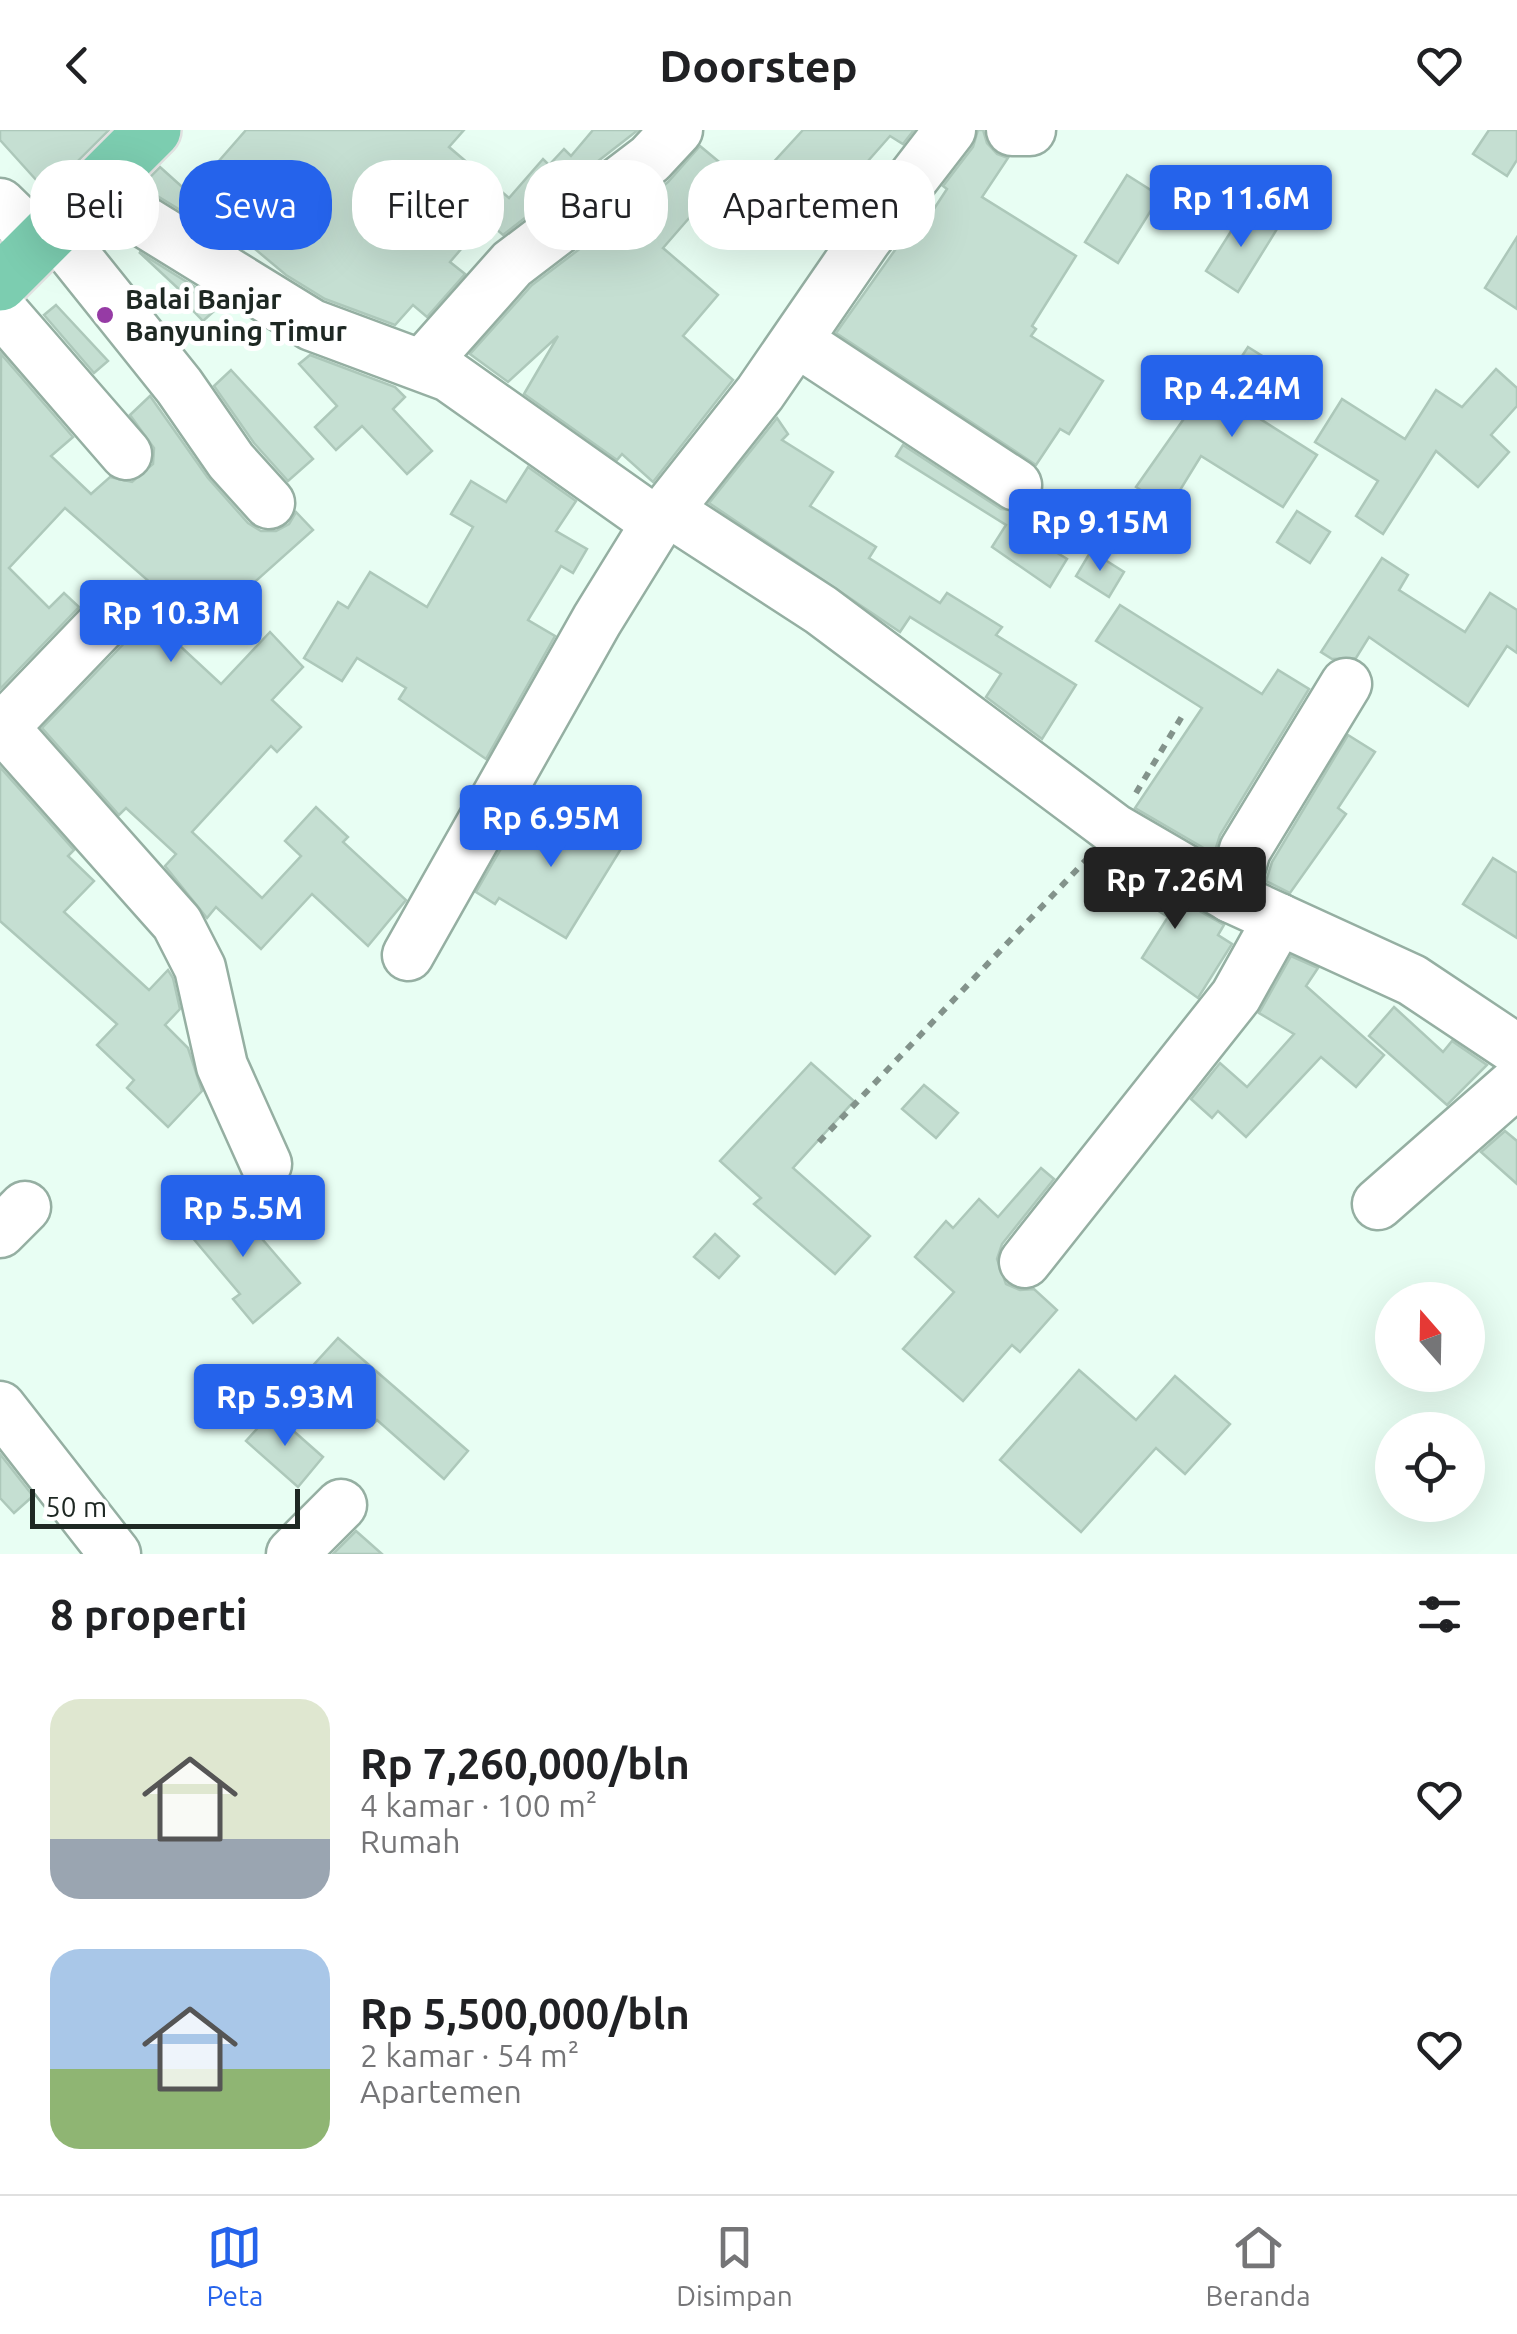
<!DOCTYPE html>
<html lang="id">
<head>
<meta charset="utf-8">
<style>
  body { margin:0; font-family:Ubuntu,sans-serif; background:#f6f6f6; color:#202124; height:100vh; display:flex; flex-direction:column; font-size:38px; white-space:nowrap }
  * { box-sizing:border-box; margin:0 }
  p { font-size:32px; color:#757577 }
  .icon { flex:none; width:55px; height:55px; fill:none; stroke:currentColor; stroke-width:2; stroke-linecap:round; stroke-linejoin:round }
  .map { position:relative; height:1424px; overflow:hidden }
  .side { display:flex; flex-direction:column; background:#fff; flex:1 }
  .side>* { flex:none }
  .hud { position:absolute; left:30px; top:30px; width:1000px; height:90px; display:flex; gap:20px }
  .needle { width:65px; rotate:340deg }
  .tools { position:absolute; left:1375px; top:1152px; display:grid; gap:20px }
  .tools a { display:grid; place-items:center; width:110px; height:110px; border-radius:50%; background:#fff; box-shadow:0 10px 40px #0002; font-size:50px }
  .scale { position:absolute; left:30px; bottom:25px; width:270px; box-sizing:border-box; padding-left:10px; border:5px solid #1e2823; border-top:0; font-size:28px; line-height:35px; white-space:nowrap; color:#1e2823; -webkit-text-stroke:8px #fff; paint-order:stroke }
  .price { position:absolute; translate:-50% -85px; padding:0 22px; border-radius:10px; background:#2563eb; color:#fff; font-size:32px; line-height:65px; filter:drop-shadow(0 2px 5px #0008) }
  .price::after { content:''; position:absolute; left:50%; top:60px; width:30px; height:22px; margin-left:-15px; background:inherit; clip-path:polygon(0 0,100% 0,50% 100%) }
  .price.current { background:#222; color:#fff }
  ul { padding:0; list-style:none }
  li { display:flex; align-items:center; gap:30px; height:250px; padding:0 50px }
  li span { display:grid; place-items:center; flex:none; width:280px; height:200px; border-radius:30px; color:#555 }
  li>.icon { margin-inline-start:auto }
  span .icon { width:120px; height:120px; fill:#fffc; stroke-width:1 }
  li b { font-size:42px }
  h2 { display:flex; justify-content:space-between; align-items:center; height:120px; padding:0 50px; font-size:42px }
  .pill { padding:0 35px; border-radius:40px; background:#fff; box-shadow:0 10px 40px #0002; font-size:35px; line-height:90px }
  .pill.current { background:#2563eb; color:#fff }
  header { display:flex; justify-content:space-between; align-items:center; height:130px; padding:0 50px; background:#fff; font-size:45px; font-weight:600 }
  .tab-bar { display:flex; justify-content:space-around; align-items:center; height:140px; border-top:2px solid #e0e0e0; background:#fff; font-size:28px; color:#757577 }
  .tab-bar a { display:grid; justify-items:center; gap:5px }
  .tab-bar .current { color:#2563eb }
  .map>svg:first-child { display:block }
  .building { fill:#c5dfd2; stroke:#adc8ba; stroke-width:2.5 }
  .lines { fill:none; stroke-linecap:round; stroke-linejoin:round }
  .minor-casing { stroke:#95afa2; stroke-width:55 }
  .major-casing { stroke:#e0e1e0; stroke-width:60 }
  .path { stroke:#83938b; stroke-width:6; stroke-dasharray:8 8; stroke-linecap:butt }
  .minor { stroke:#fff; stroke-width:50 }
  .major { stroke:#7ccdb0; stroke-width:55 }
  .poi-dot { fill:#963ba5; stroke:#fff; stroke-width:4 }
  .labels { text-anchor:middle; stroke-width:10; stroke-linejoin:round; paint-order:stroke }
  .poi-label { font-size:28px; font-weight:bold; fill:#1e2823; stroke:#fff; text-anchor:start }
</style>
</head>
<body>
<header><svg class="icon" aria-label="back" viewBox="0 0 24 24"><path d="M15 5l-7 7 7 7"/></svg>Doorstep<svg class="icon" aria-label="heart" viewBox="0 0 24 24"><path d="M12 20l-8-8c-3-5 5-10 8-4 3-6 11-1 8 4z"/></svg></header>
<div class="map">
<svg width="1517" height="1424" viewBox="0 0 1517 1424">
  <rect width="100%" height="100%" fill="#e8fef3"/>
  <g class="building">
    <polygon points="0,0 109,0 47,62 0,10"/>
    <polygon points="246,0 464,0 449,17 509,68 543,29 549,35 564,19 571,26 593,0 638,0 503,105 486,90 450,132 465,144 427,187 413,175 395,195 325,169 286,145 249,114 244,119 141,56 160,37 190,64"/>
    <polygon points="803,0 914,0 903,14 890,6 823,82 817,76 782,117 734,75"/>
    <polygon points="978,0 983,0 987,13 997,24 1008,28 982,67 1076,126 1032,196 1036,199 1031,206 1103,251 1069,304 1060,299 1036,335 836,203 905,106 913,111 947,59 943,56 973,17"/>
    <polygon points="1489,0 1517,0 1517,30 1507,46 1473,24"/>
    <polygon points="700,16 730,41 663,118 718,165 683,206 733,250 653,352 622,324 617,330 524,264 558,206 508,252 470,224 532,155 668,52"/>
    <polygon points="1127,45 1160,66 1118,133 1085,112"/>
    <polygon points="1245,79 1277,99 1238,162 1206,141"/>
    <polygon points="1517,107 1517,179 1485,158"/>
    <polygon points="139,122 222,174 203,191 179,166 183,163"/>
    <polygon points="56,175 108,231 94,243 44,185"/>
    <polygon points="1248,217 1283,239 1254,285 1317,325 1283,377 1201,326 1169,378 1136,357 1202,263 1213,270"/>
    <polygon points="1,224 73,307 51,326 91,364 110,347 132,352 153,334 154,318 130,285 150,266 208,348 248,393 261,401 276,401 289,394 296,382 313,400 248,458 228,484 222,477 180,516 221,554 270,502 303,537 272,570 301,597 277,622 271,616 192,702 262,768 301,726 285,711 316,677 348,707 343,712 406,770 368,816 312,764 261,819 216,777 207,788 165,736 176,724 126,678 119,685 42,598 168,468 65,378 9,438 49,478 64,463 79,477 0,559"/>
    <polygon points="310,225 395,257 405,267 393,279 432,321 407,344 362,296 336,320 315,297 337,276 299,234"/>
    <polygon points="1496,239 1517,258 1517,276 1491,305 1509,322 1478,357 1436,321 1383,404 1356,386 1378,351 1315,312 1342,269 1405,309 1436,260 1462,277"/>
    <polygon points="231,240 313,329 288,351 254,313 214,256"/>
    <polygon points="777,288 788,304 782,310 833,342 810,376 876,417 869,428 940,473 947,463 1002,497 996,505 1076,555 1042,609 986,567 1001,544 910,487 900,502 709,373"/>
    <polygon points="903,315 1001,379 1028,381 1041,367 1051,373 1030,406 1067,429 1050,457 992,417 1006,395 896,326"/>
    <polygon points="528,337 576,371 556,401 587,419 573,443 561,436 528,490 555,506 486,629 399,569 406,558 357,528 342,551 304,528 338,472 348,478 370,442 427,477 473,397 451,384 471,351 506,372"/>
    <polygon points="1297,381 1330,402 1310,433 1277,412"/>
    <polygon points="1091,421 1124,442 1109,467 1076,446"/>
    <polygon points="1382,428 1408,445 1399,460 1465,502 1490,463 1517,480 1517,523 1507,516 1468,576 1369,507 1356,528 1332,529 1321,522"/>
    <polygon points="1120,475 1262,564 1278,540 1309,559 1220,705 1214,724 1135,678 1202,578 1096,511"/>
    <polygon points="1348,605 1375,622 1338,678 1346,684 1290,763 1266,751 1272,732"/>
    <polygon points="0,637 74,720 68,726 94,751 64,782 149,860 168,840 173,848 180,879 165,895 188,918 202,961 168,997 127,958 134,950 97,915 117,894 0,791"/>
    <polygon points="569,681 624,714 566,808 499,768 495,774 476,762 521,684 554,704"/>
    <polygon points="1103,726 1224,795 1218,805 1232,814 1198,868 1142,828 1168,787 1094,740"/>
    <polygon points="1493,728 1517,743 1517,808 1463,774"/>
    <polygon points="1291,826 1318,838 1306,856 1384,925 1356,957 1321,927 1246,1007 1218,981 1212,988 1191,969 1220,933 1247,957 1294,904 1259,883"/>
    <polygon points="1394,877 1443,922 1452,911 1487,935 1447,975 1369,906"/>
    <polygon points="811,933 854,971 793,1038 870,1106 835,1144 754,1074 761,1068 720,1031"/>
    <polygon points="924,955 958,983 936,1008 902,979"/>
    <polygon points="1505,1001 1517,1011 1517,1054 1481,1022"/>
    <polygon points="1041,1038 1054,1049 1002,1114 997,1129 1006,1154 1020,1160 1034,1159 1057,1180 1020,1222 1012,1215 963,1271 903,1219 954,1162 915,1127 946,1091 953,1098 979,1069 998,1087"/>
    <polygon points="220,1071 226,1078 232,1074 300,1153 253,1193 233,1169 240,1164 186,1100"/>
    <polygon points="715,1104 739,1126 719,1148 694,1127"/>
    <polygon points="338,1208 468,1321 444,1349 377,1290 372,1295 309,1240"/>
    <polygon points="1079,1240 1136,1290 1175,1246 1230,1294 1185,1344 1156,1318 1081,1402 1000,1330"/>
    <polygon points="272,1282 323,1327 298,1357 246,1311"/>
    <polygon points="0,1324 33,1366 14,1383 0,1368"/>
    <polygon points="356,1401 382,1424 333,1424"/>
  </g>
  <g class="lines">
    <defs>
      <g id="minor">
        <polyline points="1012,0 1030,0"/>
        <polyline points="93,60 312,195 449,246 657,393"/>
        <polyline points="0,74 39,112"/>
        <polyline points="54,100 179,256 231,331 269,373"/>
        <polyline points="0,179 126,324"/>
        <polyline points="797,211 1016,355"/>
        <polyline points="424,233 512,134 650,29 677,0"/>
        <polyline points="667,380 821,480 1114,699 1231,767 1412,850 1517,920"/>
        <polyline points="0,595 16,584 117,479"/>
        <polyline points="1,595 177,793 200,838 222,936 266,1034"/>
        <polyline points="1231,767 1245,720 1346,554"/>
        <polyline points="408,825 597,490 657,393 760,263 866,109 950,0"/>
        <polyline points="1378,1074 1517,952"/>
        <polyline points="0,1102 25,1077"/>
        <polyline points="1025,1132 1236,866 1279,789"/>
        <polyline points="0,1277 115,1424"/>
        <polyline points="292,1424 341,1375"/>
      </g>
      <polyline id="major" points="0,153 153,0"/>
    </defs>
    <use href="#minor" class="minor-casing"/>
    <use href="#major" class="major-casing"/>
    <g class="path">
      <polyline points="1136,663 1184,583"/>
      <polyline points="819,1012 1087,729"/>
    </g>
    <use href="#minor" class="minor"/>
    <use href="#major" class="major"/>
  </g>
  <circle class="poi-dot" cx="105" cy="185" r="10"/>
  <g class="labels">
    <g class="poi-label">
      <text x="125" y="179">Balai Banjar<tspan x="125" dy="32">Banyuning Timur</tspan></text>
    </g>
  </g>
</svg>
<div class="tools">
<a><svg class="needle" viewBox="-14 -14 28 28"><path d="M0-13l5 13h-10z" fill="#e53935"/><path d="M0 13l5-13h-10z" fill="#757577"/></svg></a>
<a><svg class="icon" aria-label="locate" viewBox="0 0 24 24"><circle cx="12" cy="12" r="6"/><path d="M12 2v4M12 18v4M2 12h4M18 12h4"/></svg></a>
</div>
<div class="scale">50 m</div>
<b class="price" style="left:1241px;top:120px">Rp 11.6M</b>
<b class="price" style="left:1232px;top:310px">Rp 4.24M</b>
<b class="price" style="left:1100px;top:444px">Rp 9.15M</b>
<b class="price" style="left:171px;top:535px">Rp 10.3M</b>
<b class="price" style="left:551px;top:740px">Rp 6.95M</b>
<b class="price current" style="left:1175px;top:802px">Rp 7.26M</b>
<b class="price" style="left:243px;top:1130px">Rp 5.5M</b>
<b class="price" style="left:285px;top:1319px">Rp 5.93M</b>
<div class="hud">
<a class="pill">Beli</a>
<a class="pill current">Sewa</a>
<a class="pill">Filter</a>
<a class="pill">Baru</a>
<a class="pill">Apartemen</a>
</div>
</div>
<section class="side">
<h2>8 properti<svg class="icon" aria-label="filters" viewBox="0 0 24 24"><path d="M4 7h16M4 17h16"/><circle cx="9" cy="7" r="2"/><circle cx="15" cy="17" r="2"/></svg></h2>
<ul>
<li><span style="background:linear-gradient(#dfe7d0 70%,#9aa5b1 0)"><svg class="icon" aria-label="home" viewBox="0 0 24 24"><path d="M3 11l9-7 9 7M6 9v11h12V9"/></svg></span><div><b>Rp 7,260,000/bln</b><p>4 kamar · 100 m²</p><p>Rumah</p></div><svg class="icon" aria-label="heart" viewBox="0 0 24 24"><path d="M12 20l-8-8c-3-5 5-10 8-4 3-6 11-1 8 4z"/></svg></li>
<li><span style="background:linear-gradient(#a9c7e8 60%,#8fb573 0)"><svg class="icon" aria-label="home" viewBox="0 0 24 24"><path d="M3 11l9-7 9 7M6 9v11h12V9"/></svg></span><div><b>Rp 5,500,000/bln</b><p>2 kamar · 54 m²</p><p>Apartemen</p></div><svg class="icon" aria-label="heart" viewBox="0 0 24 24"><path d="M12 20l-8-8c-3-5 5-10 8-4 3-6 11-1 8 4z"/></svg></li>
</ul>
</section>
<nav class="tab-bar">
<a class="current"><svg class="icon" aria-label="map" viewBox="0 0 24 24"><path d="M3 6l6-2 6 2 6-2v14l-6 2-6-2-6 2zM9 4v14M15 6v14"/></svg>Peta</a>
<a><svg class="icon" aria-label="saved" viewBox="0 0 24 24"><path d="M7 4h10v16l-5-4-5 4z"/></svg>Disimpan</a>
<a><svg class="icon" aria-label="home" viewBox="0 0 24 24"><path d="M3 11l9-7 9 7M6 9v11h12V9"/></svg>Beranda</a>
</nav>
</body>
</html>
